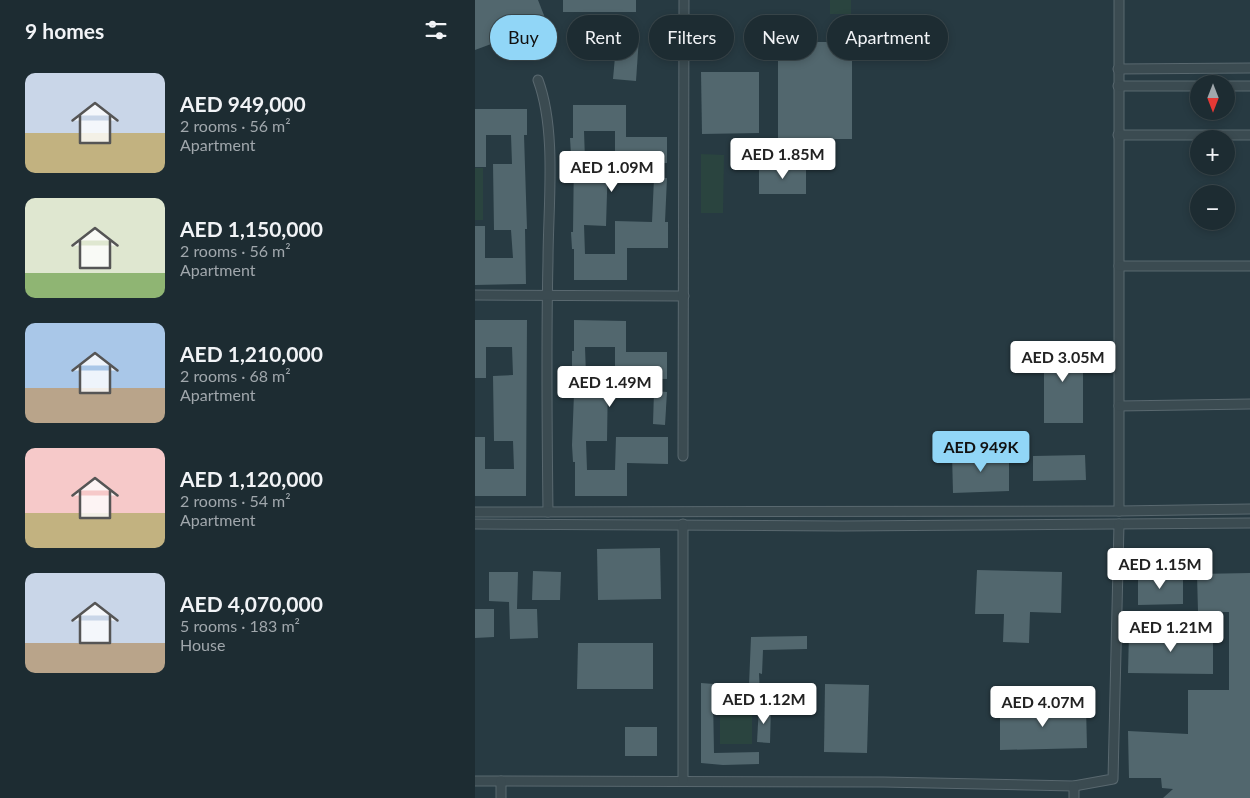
<!DOCTYPE html>
<html lang="en">
<head>
<meta charset="utf-8">
<style>
  body { margin:0; font-family:Lato,sans-serif; background:#2a383e; color:#f1f3f6; height:100vh; display:flex; flex-direction:column; font-size:19px; white-space:nowrap }
  * { box-sizing:border-box; margin:0 }
  p { font-size:16px; color:#a0a7ac }
  .icon { flex:none; width:28px; height:28px; fill:none; stroke:currentColor; stroke-width:2; stroke-linecap:round; stroke-linejoin:round }
  .map { position:relative; flex:1; overflow:hidden }
  .sheet { display:flex; flex-direction:column; background:#1d2c32; width:475px }
  .sheet>* { flex:none }
  .top-card { position:absolute; left:15px; top:15px; width:475px; height:45px; display:flex; gap:10px }
  .needle { width:32px; rotate:180deg }
  .tools { position:absolute; left:715px; top:75px; display:grid; gap:10px }
  .tools a { display:grid; place-items:center; width:45px; height:45px; border-radius:50%; background:#1d2c32; box-shadow:0 2px 8px #0003,0 0 0 1px #3b484d; font-size:25px }
  .price { position:absolute; translate:-50% -42px; padding:0 11px; border-radius:5px; background:#fff; color:#222; font-size:16px; line-height:32px; filter:drop-shadow(0 1px 2px #0008) }
  .price::after { content:''; position:absolute; left:50%; top:30px; width:15px; height:11px; margin-left:-8px; background:inherit; clip-path:polygon(0 0,100% 0,50% 100%) }
  .price.on { background:#91d6f7; color:#111 }
  ul { padding:0; list-style:none }
  li { display:flex; align-items:center; gap:15px; height:125px; padding:0 25px }
  li span { display:grid; place-items:center; flex:none; width:140px; height:100px; border-radius:10px; color:#555 }
  li>.icon { margin-inline-start:auto }
  span .icon { width:60px; height:60px; fill:#fffc; stroke-width:1 }
  li b { font-size:21px }
  h2 { display:flex; justify-content:space-between; align-items:center; height:60px; padding:0 25px; font-size:21px }
  .tag { padding:0 18px; border-radius:22px; background:#1d2c32; box-shadow:0 2px 8px #0003,0 0 0 1px #3b484d; font-size:18px; line-height:45px }
  .tag.on { background:#91d6f7; color:#111 }
  main { display:flex; flex:1; min-height:0 }
  .map>svg:first-child { display:block }
  .green { fill:#2a443f }
  .building { fill:#52676e }
  .lines { fill:none; stroke-linecap:round; stroke-linejoin:round }
  .minor-casing { stroke:#59686f; stroke-width:11 }
  .minor { stroke:#3b4b51; stroke-width:9 }
</style>
</head>
<body>
<main>
<section class="sheet">
<h2>9 homes<svg class="icon" aria-label="filters" viewBox="0 0 24 24"><path d="M4 7h16M4 17h16"/><circle cx="9" cy="7" r="2"/><circle cx="15" cy="17" r="2"/></svg></h2>
<ul>
<li><span style="background:linear-gradient(#c9d6e8 60%,#c2b280 0)"><svg class="icon" aria-label="home" viewBox="0 0 24 24"><path d="M3 11l9-7 9 7M6 9v11h12V9"/></svg></span><div><b>AED 949,000</b><p>2 rooms · 56 m²</p><p>Apartment</p></div></li>
<li><span style="background:linear-gradient(#dfe7d0 75%,#8fb573 0)"><svg class="icon" aria-label="home" viewBox="0 0 24 24"><path d="M3 11l9-7 9 7M6 9v11h12V9"/></svg></span><div><b>AED 1,150,000</b><p>2 rooms · 56 m²</p><p>Apartment</p></div></li>
<li><span style="background:linear-gradient(#a9c7e8 65%,#b9a48a 0)"><svg class="icon" aria-label="home" viewBox="0 0 24 24"><path d="M3 11l9-7 9 7M6 9v11h12V9"/></svg></span><div><b>AED 1,210,000</b><p>2 rooms · 68 m²</p><p>Apartment</p></div></li>
<li><span style="background:linear-gradient(#f6c9c9 65%,#c2b280 0)"><svg class="icon" aria-label="home" viewBox="0 0 24 24"><path d="M3 11l9-7 9 7M6 9v11h12V9"/></svg></span><div><b>AED 1,120,000</b><p>2 rooms · 54 m²</p><p>Apartment</p></div></li>
<li><span style="background:linear-gradient(#c9d6e8 70%,#b9a48a 0)"><svg class="icon" aria-label="home" viewBox="0 0 24 24"><path d="M3 11l9-7 9 7M6 9v11h12V9"/></svg></span><div><b>AED 4,070,000</b><p>5 rooms · 183 m²</p><p>House</p></div></li>
</ul>
</section>
<div class="map">
<svg width="775" height="798" viewBox="0 0 775 798">
  <rect width="100%" height="100%" fill="#273a42"/>
  <g class="green">
    <rect x="355" y="0" width="21" height="14"/>
    <polygon points="226,154 249,155 248,213 226,213"/>
    <rect x="0" y="168" width="8" height="52"/>
    <rect x="245" y="703" width="32" height="41"/>
  </g>
  <g class="building">
    <polygon points="0,0 63,0 72,23 0,50"/>
    <rect x="88" y="0" width="73" height="12"/>
    <polygon points="142,35 164,37 161,81 138,79"/>
    <rect x="303" y="42" width="74" height="97"/>
    <polygon points="226,72 284,72 284,133 227,134"/>
    <polygon points="98,105 151,105 151,137 192,137 192,163 140,163 140,131 109,131 110,160 133,160 131,226 109,225 110,254 140,254 140,221 177,222 179,178 192,178 190,222 193,222 193,248 152,248 152,280 99,280 99,249 97,249 96,232 98,232 99,155 96,155 95,138 98,138"/>
    <polygon points="0,109 52,109 52,135 49,135 52,229 50,229 51,284 0,285 0,226 10,226 10,258 38,258 36,230 19,230 18,164 37,164 36,135 11,135 11,167 0,167"/>
    <rect x="284" y="165" width="47" height="29"/>
    <polygon points="0,320 52,320 51,496 0,496 0,437 10,437 10,469 39,469 38,441 19,441 18,376 38,375 37,347 11,347 11,378 0,378"/>
    <polygon points="99,320 151,321 151,352 192,352 192,379 140,378 140,347 110,347 111,375 133,376 132,441 111,441 112,470 140,470 141,437 193,437 193,464 152,463 152,496 100,496 100,462 98,462 97,445 100,368 97,368 97,351 99,351"/>
    <rect x="569" y="342" width="39" height="81"/>
    <polygon points="179,391 192,392 190,425 178,424"/>
    <polygon points="534,453 534,491 478,493 477,454"/>
    <polygon points="610,455 611,480 558,481 558,456"/>
    <polygon points="185,548 186,599 123,600 122,549"/>
    <polygon points="502,570 587,572 586,613 555,612 554,643 528,642 529,614 500,614"/>
    <polygon points="58,571 86,572 85,600 57,600"/>
    <polygon points="14,572 43,572 42,609 62,609 63,638 35,639 34,602 14,601"/>
    <polygon points="775,573 775,798 688,798 698,789 687,788 686,778 654,778 653,731 713,734 713,690 754,690 754,612 723,612 722,574"/>
    <polygon points="663,576 708,576 708,604 663,605"/>
    <polygon points="0,609 19,609 19,637 0,638"/>
    <polygon points="654,632 738,632 738,674 653,673"/>
    <polygon points="332,636 332,649 288,650 287,674 284,673 285,697 238,698 239,753 284,752 284,764 248,765 226,763 226,683 239,684 239,686 274,685 276,637"/>
    <polygon points="103,643 178,643 178,689 102,689"/>
    <polygon points="350,684 394,685 392,753 349,752"/>
    <polygon points="284,706 296,706 295,743 282,742"/>
    <polygon points="611,706 612,748 525,750 525,708"/>
    <rect x="150" y="727" width="32" height="29"/>
  </g>
  <g class="lines">
    <defs>
      <g id="minor">
        <polyline points="644,0 644,511"/>
        <polyline points="643,69 775,68"/>
        <path d="M 63,80 C 82,131 73,206 73,261 C 71,345 72,429 73,512"/>
        <polyline points="643,86 724,86"/>
        <polyline points="751,86 775,86"/>
        <polyline points="643,135 775,135"/>
        <polyline points="644,266 775,266"/>
        <polyline points="0,295 209,296"/>
        <polyline points="644,406 775,404"/>
        <polyline points="208,456 209,0"/>
        <polyline points="0,512 644,511 775,509"/>
        <polyline points="0,524 367,526 775,523"/>
        <polyline points="0,781 408,782 599,786 638,779 644,524"/>
        <polyline points="26,781 26,798"/>
        <polyline points="208,781 208,524"/>
        <polyline points="599,786 599,798"/>
      </g>
    </defs>
    <use href="#minor" class="minor-casing"/>
    <use href="#minor" class="minor"/>
  </g>
</svg>
<div class="tools">
<a><svg class="needle" viewBox="-14 -14 28 28"><path d="M0-13l5 13h-10z" fill="#e53935"/><path d="M0 13l5-13h-10z" fill="#a0a7ac"/></svg></a>
<a>+</a>
<a>−</a>
</div>
<b class="price" style="left:308px;top:180px">AED 1.85M</b>
<b class="price" style="left:137px;top:193px">AED 1.09M</b>
<b class="price" style="left:588px;top:383px">AED 3.05M</b>
<b class="price" style="left:135px;top:408px">AED 1.49M</b>
<b class="price on" style="left:506px;top:473px">AED 949K</b>
<b class="price" style="left:685px;top:590px">AED 1.15M</b>
<b class="price" style="left:696px;top:653px">AED 1.21M</b>
<b class="price" style="left:289px;top:725px">AED 1.12M</b>
<b class="price" style="left:568px;top:728px">AED 4.07M</b>
<div class="top-card">
<a class="tag on">Buy</a>
<a class="tag">Rent</a>
<a class="tag">Filters</a>
<a class="tag">New</a>
<a class="tag">Apartment</a>
</div>
</div>
</main>
</body>
</html>
